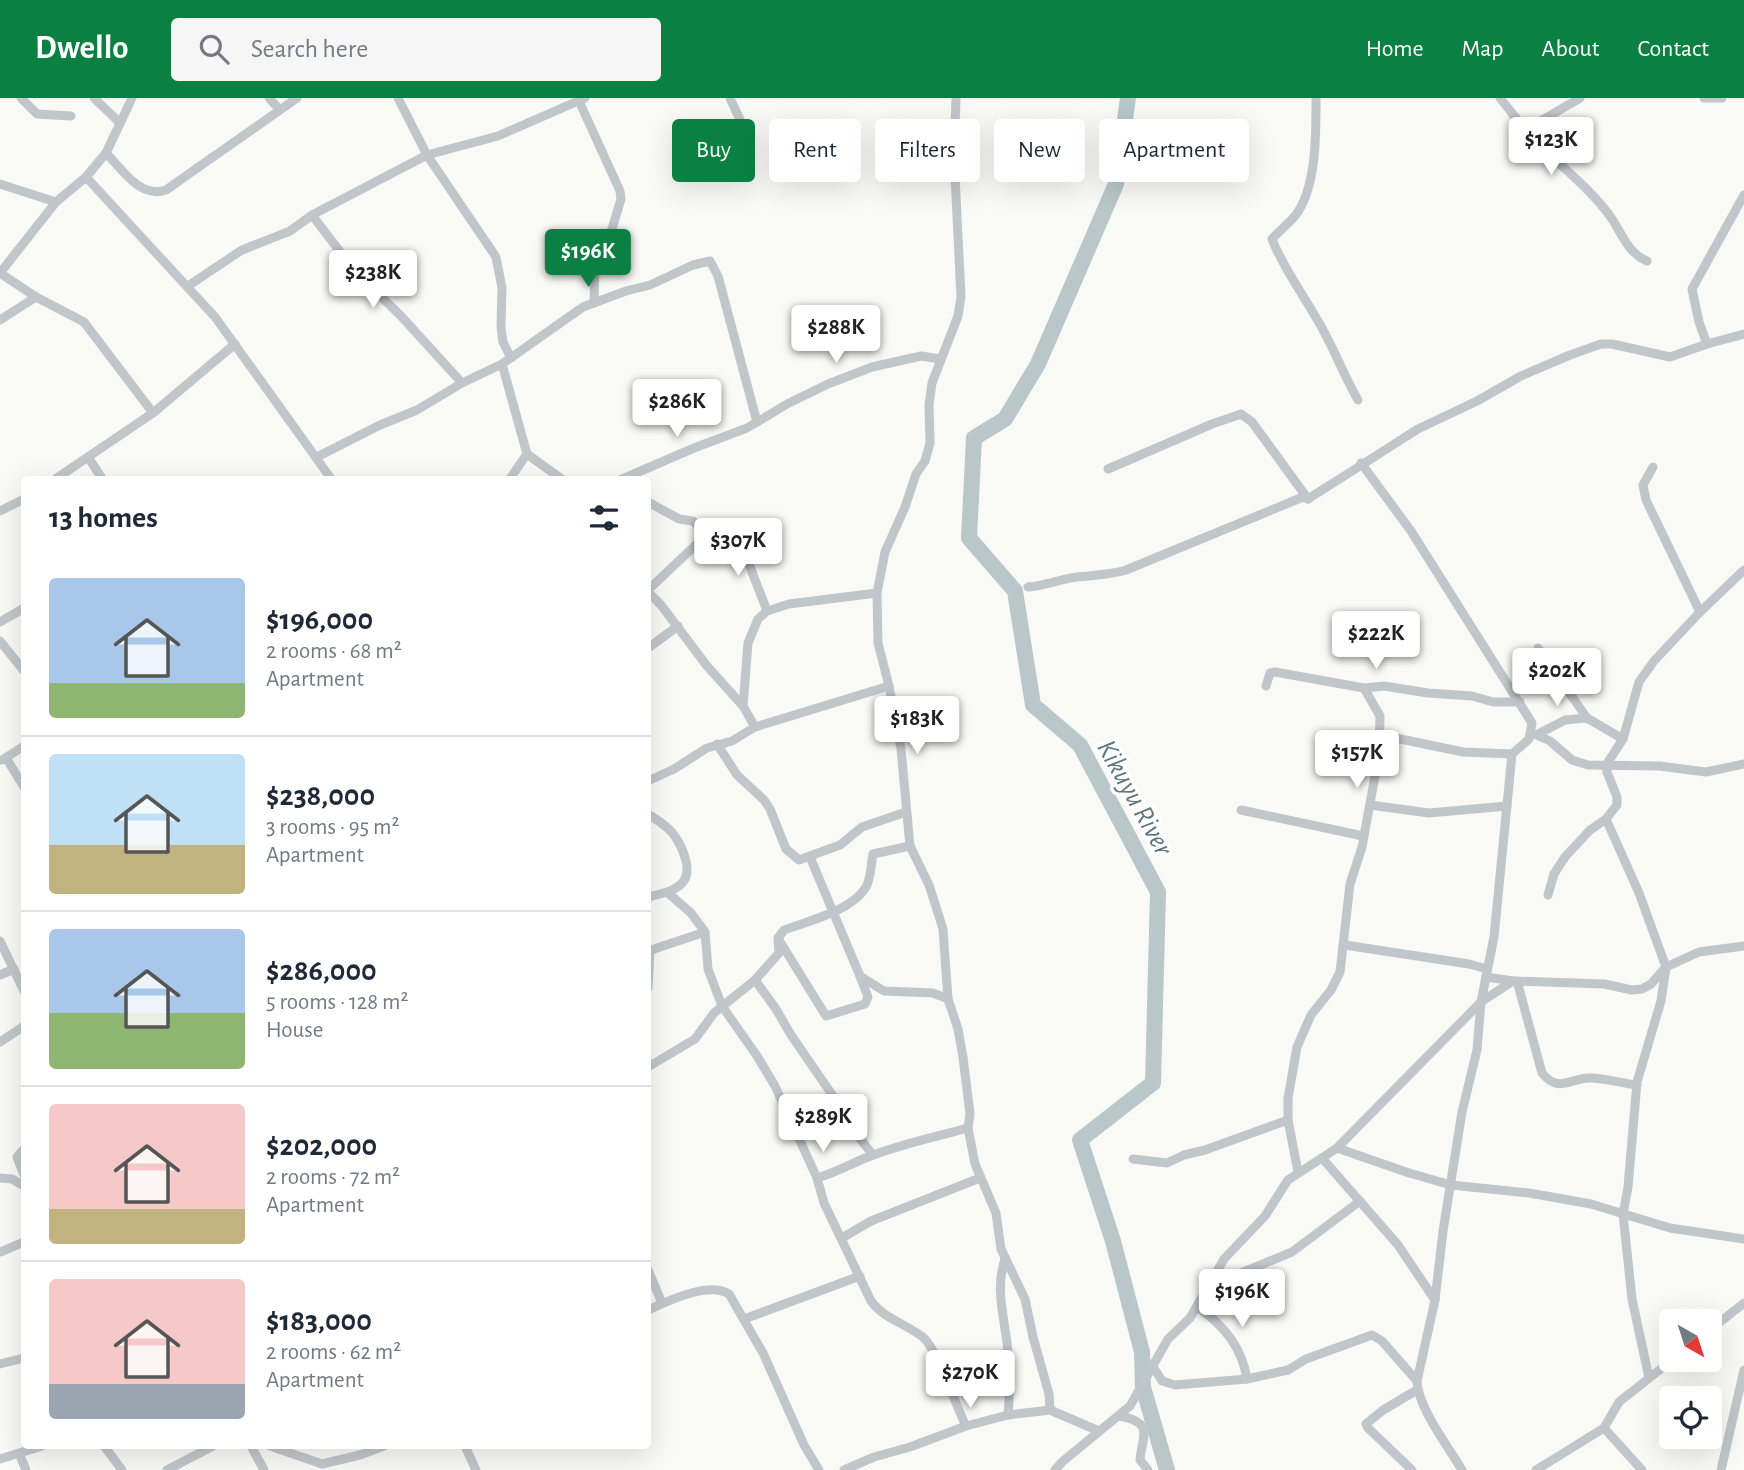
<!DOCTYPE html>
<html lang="en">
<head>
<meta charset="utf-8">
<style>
  body { margin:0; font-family:"Alegreya Sans",sans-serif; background:#f6f6f7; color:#1f2937; height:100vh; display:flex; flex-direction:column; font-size:26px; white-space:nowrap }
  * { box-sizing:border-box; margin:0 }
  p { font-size:23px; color:#747a83 }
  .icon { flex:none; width:38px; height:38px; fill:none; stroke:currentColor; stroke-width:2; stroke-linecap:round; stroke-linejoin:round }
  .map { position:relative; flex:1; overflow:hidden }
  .drawer { position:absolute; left:21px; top:378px; width:630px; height:973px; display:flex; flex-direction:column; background:#fff; border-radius:7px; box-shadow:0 7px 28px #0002 }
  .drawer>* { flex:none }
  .top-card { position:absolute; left:672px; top:21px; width:665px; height:63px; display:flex; gap:14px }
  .needle { width:46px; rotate:141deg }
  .fabs { position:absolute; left:1659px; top:1211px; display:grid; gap:14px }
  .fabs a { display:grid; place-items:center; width:63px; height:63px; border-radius:7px; background:#fff; box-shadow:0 7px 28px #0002; font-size:35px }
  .price { position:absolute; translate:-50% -60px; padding:0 16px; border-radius:7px; background:#fff; color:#222; font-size:23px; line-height:46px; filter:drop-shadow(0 2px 4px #0008) }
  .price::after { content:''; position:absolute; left:50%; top:42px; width:21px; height:16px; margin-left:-10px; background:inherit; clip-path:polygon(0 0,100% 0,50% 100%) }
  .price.current { background:#0b8043; color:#fff }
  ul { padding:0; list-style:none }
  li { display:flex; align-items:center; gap:21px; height:175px; padding:0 28px }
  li+li { border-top:2px solid #e0e1e3 }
  li span { display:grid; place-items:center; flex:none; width:196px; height:140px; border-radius:7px; color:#555 }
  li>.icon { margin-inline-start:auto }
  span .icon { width:84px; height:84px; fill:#fffc; stroke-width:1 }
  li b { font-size:30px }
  h2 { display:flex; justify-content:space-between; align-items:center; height:84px; padding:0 28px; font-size:30px }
  .pill { padding:0 24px; border-radius:7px; background:#fff; box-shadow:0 7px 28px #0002; font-size:24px; line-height:63px }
  .pill.current { background:#0b8043; color:#fff }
  header { display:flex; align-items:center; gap:42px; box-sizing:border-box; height:98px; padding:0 35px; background:#0b8043; color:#fff }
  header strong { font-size:33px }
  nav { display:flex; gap:38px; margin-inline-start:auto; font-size:24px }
  .search { width:490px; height:63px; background:#f6f6f7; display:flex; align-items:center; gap:18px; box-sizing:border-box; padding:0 24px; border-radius:7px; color:#747a83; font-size:26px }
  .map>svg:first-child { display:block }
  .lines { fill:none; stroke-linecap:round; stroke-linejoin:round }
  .river { stroke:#b9c7ca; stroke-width:16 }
  .minor { stroke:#c1c6ca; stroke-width:9 }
  .labels { text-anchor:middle; stroke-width:7; stroke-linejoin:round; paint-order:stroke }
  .water-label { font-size:28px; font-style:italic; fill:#5e767c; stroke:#fff }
</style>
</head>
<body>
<header>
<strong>Dwello</strong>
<div class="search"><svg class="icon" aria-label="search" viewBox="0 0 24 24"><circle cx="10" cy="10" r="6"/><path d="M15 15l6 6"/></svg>Search here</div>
<nav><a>Home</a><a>Map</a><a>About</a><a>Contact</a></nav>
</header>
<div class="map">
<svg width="1744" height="1372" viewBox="0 0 1744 1372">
  <rect width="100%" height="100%" fill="#f9f9f6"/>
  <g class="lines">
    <polyline class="river" points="1128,0 1116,86 1038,266 1005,321 974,340 969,440 1015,493 1033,607 1080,647 1158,794 1153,985 1080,1042 1113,1143 1142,1254 1143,1289 1167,1372"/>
    <g class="minor">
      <polyline points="21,0 37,16 71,18"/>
      <polyline points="94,0 120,25"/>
      <polyline points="269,0 279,11"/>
      <polyline points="398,0 427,57 496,159 502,190 501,229 503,244 511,260"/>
      <polyline points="730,0 742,26"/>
      <polyline points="956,0 954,58 961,199 958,218 932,285 929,307 930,345 925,363 916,376 905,409 885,454 877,495 878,545 889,588 901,651 910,748 929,787 943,831 948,901 958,931 963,959 970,1016 968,1030 975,1066 996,1115 1001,1151 1025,1201 1033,1239 1049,1296 1050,1312"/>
      <path d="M 1316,0 C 1316,34 1317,90 1295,118 C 1288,126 1279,133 1272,141 C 1283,170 1303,196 1318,223 C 1333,248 1343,276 1358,302"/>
      <polyline points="1500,0 1523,29 1531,34"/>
      <path d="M 1580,0 L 1539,24 L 1533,29 L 1532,37 L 1538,46 C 1561,68 1594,94 1612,121 C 1622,136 1628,155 1647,163"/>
      <polyline points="1704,0 1722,0"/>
      <polyline points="579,3 620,93 621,101 612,131 595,161 594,205"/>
      <path d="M 106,55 C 122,71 140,101 166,92 L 297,0"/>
      <polyline points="86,79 215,219 332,382"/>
      <polyline points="0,86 56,104"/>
      <polyline points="312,117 354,172 401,218 462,285"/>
      <polyline points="0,175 56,104 86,79 106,55 132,0"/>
      <polyline points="0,175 36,199 84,224 153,315"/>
      <polyline points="188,188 242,152 290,133 312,117 427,57 498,38 585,0"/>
      <polyline points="0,222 36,199"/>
      <polyline points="1707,246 1699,224 1692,191 1744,97"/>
      <polyline points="502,266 527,356 563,382"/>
      <polyline points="88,359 103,382"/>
      <polyline points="317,359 380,327 417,312 462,285 502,266 583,209 626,193 650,187 693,167 710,163 718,178 757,324"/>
      <path d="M 1361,365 L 1411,433 L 1532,625 L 1529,641 L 1512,656 L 1494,839 L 1481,904 L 1477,952 L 1462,1014 L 1443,1133 L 1435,1202 L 1417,1283 C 1418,1310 1448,1348 1462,1372"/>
      <polyline points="1653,369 1643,387 1646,402 1700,514"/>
      <polyline points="1108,371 1212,326 1241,316 1252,324 1308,401"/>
      <polyline points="54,382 153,315 235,246"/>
      <polyline points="509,382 527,356"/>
      <polyline points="620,382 694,350 747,330 789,305 828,286 872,269 921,258 940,261"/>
      <polyline points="648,404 679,421 693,423 710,439"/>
      <polyline points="0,413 24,401"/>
      <path d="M 1028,489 C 1045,488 1060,481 1077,479 C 1094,477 1110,477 1126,472 L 1303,399 L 1308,401 L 1418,331 L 1477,303 L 1521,278 L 1570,257 L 1601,246 L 1612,246 L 1670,259 L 1707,246 L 1744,236"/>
      <path d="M 648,492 L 703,440 L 716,437 L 741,439 C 747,465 758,488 767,513"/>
      <polyline points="648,494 661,507 707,568 743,608 755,629"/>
      <polyline points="0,524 24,510"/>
      <polyline points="0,543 24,573"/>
      <polyline points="648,550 678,528"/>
      <polyline points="1538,550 1587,620 1623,641"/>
      <polyline points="1266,588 1270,575 1275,574 1364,590 1384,588 1428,595 1472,598 1493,604 1520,604"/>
      <polyline points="743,608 748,545 758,521 767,513 789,506 877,495"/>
      <polyline points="1532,635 1550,643 1572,662 1588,667 1659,668 1706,674 1744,666"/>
      <polyline points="1538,636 1565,622 1587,620"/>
      <polyline points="1381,637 1463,654 1512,656"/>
      <polyline points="717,646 737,677 764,702 770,711 786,751 799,762 840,747 862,729 906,714"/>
      <polyline points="6,660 24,689"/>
      <polyline points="2,662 24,648"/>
      <polyline points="648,683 674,671 707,650 732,643 755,629 889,588"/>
      <polyline points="1370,707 1429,715 1507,708"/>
      <polyline points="1241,712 1363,738"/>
      <path d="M 648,716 C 657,722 668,728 674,737 C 682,748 693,772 683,784 C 675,794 659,796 648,799"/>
      <polyline points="1606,721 1639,795 1666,869 1661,903 1637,984 1628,1089 1623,1116 1632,1201 1649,1280"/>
      <polyline points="810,759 860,878 884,893 933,895 948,901"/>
      <path d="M 667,794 L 691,815 L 705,834 L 708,871 L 722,908 L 757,958 L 775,988 L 817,1080 L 824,1105 L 871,1203 C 884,1221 907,1226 924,1240 C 937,1252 956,1308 966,1328"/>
      <polyline points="1548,797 1554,776 1565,759 1590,732 1606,721 1617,707 1617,699 1607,674 1606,667 1623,641 1639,584 1654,563 1700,514 1744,472"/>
      <polyline points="779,842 826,918 865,906 868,899 860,878"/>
      <polyline points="0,843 24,893"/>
      <polyline points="1345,847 1469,866 1487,871"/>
      <polyline points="648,853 705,834"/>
      <polyline points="0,877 14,871"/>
      <polyline points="1486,879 1513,883"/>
      <polyline points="755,882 776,911 791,937 833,998 854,1033 873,1057"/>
      <path d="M 1517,883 L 1542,975 C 1560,997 1571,978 1593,980 C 1607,981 1622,985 1637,987"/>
      <polyline points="648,890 650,852"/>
      <polyline points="0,944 24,928"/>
      <path d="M 648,969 L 695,941 L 714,915 L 755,882 L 779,855 L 778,840 L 784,832 C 808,823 852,813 866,789 C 871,781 871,766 873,756 L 910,748"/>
      <polyline points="1337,1050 1409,1075 1451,1087 1529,1095 1591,1106 1670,1130 1744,1141"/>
      <polyline points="24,1051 17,1059 24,1077"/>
      <polyline points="1322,1060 1398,1147 1435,1202"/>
      <polyline points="1133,1061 1167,1065 1184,1057 1205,1052 1288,1022"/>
      <polyline points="1298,1074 1288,1022 1288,1000 1297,949 1311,917 1331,892 1340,874 1350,786 1362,749 1379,656 1380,618 1364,590"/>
      <polyline points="0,1080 12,1081 24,1088"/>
      <path d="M 817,1080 C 835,1075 850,1066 868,1059 C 900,1046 935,1039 968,1030"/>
      <polyline points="842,1140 871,1123 980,1080"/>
      <polyline points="0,1154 24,1144"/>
      <path d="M 1005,1161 C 994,1193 1006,1224 1008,1255 C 1010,1276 1010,1296 1008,1317"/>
      <polyline points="648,1172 662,1205"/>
      <polyline points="1207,1195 1231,1179 1292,1154 1360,1103"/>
      <path d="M 1197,1209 C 1223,1226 1242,1249 1247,1281"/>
      <path d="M 648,1212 C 668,1203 709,1183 729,1196 L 763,1255 L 804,1347 L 819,1372"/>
      <polyline points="744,1221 860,1178"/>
      <polyline points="1710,1232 1744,1205"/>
      <polyline points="0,1266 24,1260"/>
      <polyline points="1154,1270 1162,1283 1175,1287 1247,1281 1288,1272 1306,1261 1372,1237 1382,1243 1417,1283"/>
      <path d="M 1120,1318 C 1155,1325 1142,1338 1140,1362 L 1148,1372"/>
      <polyline points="1604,1330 1642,1372"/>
      <polyline points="104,1348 122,1372"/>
      <polyline points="251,1348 264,1372"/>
      <polyline points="270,1348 322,1366 360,1357 384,1348"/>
      <polyline points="465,1348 476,1372"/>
      <polyline points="19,1355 26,1372"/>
      <polyline points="0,1361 42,1348"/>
      <polyline points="167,1372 213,1348"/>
      <polyline points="844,1372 874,1359 910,1349 966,1328 1008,1317 1050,1312 1099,1333"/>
      <polyline points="1055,1372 1062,1364 1130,1308 1168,1241 1190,1220 1224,1161 1265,1118 1288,1082 1337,1050 1481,904 1513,883 1604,886 1632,892 1642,891 1651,886 1666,869 1699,854 1744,848"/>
      <polyline points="1412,1372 1368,1330 1366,1326 1383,1312 1417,1292"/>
      <polyline points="1536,1372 1604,1330 1619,1304 1672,1262"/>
      <polyline points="1721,1372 1744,1272"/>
    </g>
  </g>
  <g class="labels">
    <g class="water-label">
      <text transform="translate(1136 699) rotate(61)" y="10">Kikuyu River</text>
    </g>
  </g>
</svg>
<div class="fabs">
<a><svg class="needle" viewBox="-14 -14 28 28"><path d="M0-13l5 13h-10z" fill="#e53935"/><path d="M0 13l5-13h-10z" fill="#747a83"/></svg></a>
<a><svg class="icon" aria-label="locate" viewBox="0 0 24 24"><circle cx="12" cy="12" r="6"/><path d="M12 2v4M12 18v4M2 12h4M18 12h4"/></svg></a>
</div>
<b class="price" style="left:1551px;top:79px">$123K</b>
<b class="price current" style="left:588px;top:191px">$196K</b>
<b class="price" style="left:373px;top:212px">$238K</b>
<b class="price" style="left:836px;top:267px">$288K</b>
<b class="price" style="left:677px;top:341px">$286K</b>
<b class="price" style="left:738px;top:480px">$307K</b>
<b class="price" style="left:1376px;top:573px">$222K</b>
<b class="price" style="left:1557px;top:610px">$202K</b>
<b class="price" style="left:917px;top:658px">$183K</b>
<b class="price" style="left:1357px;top:692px">$157K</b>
<b class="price" style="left:823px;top:1056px">$289K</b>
<b class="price" style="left:1242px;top:1231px">$196K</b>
<b class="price" style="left:970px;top:1312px">$270K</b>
<div class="top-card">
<a class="pill current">Buy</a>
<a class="pill">Rent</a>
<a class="pill">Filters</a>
<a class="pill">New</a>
<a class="pill">Apartment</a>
</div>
<section class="drawer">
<h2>13 homes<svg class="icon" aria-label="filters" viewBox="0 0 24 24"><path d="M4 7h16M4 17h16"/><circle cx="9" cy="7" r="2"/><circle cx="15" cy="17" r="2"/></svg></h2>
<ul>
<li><span style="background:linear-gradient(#a9c7e8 75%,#8fb573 0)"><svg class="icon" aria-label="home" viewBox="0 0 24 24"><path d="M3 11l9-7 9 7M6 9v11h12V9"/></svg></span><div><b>$196,000</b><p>2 rooms · 68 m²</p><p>Apartment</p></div></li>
<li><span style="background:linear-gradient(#bfe0f5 65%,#c2b280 0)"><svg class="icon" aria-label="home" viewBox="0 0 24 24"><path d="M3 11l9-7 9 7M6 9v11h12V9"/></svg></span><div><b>$238,000</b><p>3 rooms · 95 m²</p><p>Apartment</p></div></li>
<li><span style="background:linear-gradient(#a9c7e8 60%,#8fb573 0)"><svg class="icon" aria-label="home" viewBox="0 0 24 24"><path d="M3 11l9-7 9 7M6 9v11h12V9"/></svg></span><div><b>$286,000</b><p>5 rooms · 128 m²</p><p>House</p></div></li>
<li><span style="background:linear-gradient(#f6c9c9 75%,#c2b280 0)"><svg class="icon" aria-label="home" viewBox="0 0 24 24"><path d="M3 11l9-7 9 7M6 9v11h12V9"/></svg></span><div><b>$202,000</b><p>2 rooms · 72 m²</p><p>Apartment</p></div></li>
<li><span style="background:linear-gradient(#f6c9c9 75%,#9aa5b1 0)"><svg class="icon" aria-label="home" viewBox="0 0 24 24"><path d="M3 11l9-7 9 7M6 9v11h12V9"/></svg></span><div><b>$183,000</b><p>2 rooms · 62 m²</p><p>Apartment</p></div></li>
</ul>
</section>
</div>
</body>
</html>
